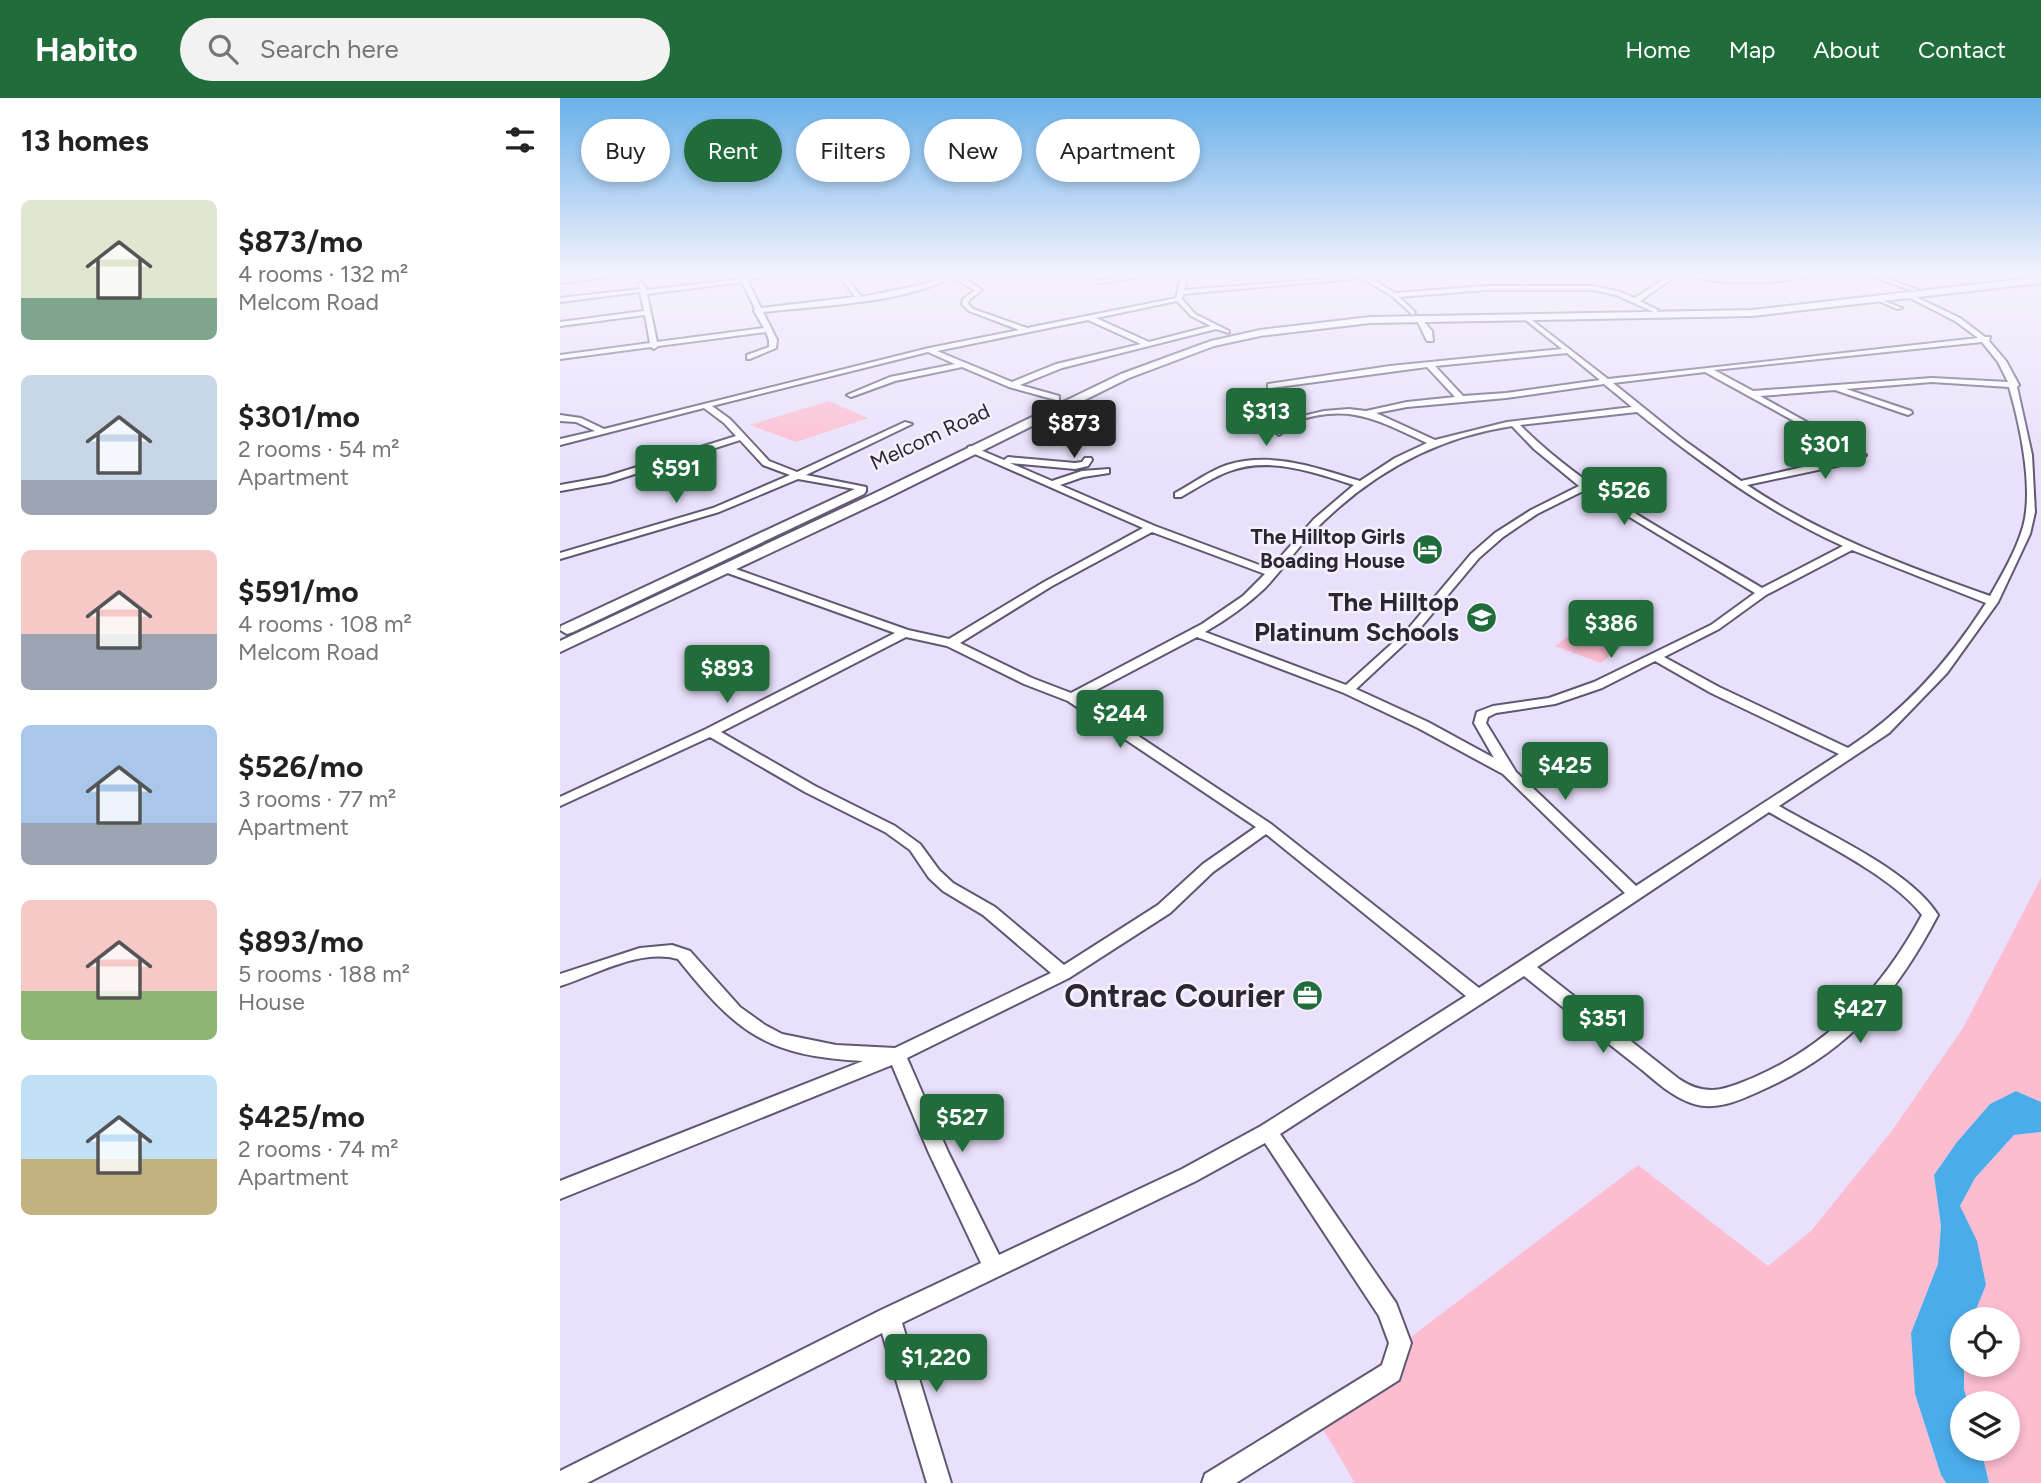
<!DOCTYPE html>
<html lang="en">
<head>
<meta charset="utf-8">
<style>
  body { margin:0; font-family:Figtree,sans-serif; background:#f2f2f2; color:#222; height:100vh; display:flex; flex-direction:column; font-size:26px; white-space:nowrap }
  * { box-sizing:border-box; margin:0 }
  p { font-size:23px; color:#767676 }
  .icon { flex:none; width:38px; height:38px; fill:none; stroke:currentColor; stroke-width:2; stroke-linecap:round; stroke-linejoin:round }
  .map { position:relative; flex:1; overflow:hidden }
  .side { display:flex; flex-direction:column; background:#fff; width:560px }
  .side>* { flex:none }
  .top-card { position:absolute; left:21px; top:21px; width:665px; height:63px; display:flex; gap:14px }
  .controls { position:absolute; left:1390px; top:1209px; display:grid; gap:14px }
  .controls a { display:grid; place-items:center; width:70px; height:70px; border-radius:50%; background:#fff; box-shadow:0 4px 10px #0003; font-size:35px }
  .price { position:absolute; translate:-50% -60px; padding:0 16px; border-radius:7px; background:#206c3a; color:#fff; font-size:23px; line-height:46px; filter:drop-shadow(0 2px 4px #0008) }
  .price::after { content:''; position:absolute; left:50%; top:42px; width:21px; height:16px; margin-left:-10px; background:inherit; clip-path:polygon(0 0,100% 0,50% 100%) }
  .price.current { background:#222; color:#fff }
  ul { padding:0; list-style:none }
  li { display:flex; align-items:center; gap:21px; height:175px; padding:0 21px }
  li span { display:grid; place-items:center; flex:none; width:196px; height:140px; border-radius:10px; color:#555 }
  li>.icon { margin-inline-start:auto }
  span .icon { width:84px; height:84px; fill:#fffc; stroke-width:1 }
  li b { font-size:30px }
  h2 { display:flex; justify-content:space-between; align-items:center; height:84px; padding:0 21px; font-size:30px }
  .tag { padding:0 24px; border-radius:32px; background:#fff; box-shadow:0 4px 10px #0003; font-size:24px; line-height:63px }
  .tag.current { background:#206c3a; color:#fff }
  header { display:flex; align-items:center; gap:42px; box-sizing:border-box; height:98px; padding:0 35px; background:#206c3a; color:#fff }
  header strong { font-size:33px }
  nav { display:flex; gap:38px; margin-inline-start:auto; font-size:24px }
  .search { width:490px; height:63px; background:#f2f2f2; display:flex; align-items:center; gap:18px; box-sizing:border-box; padding:0 24px; border-radius:38px; color:#767676; font-size:26px }
  main { display:flex; flex:1; min-height:0 }
  .map>svg:first-child { display:block }
  .green { fill:#fcbdd0 }
  .water { fill:#4bacea }
  .lines { fill:none; stroke-linecap:round; stroke-linejoin:round }
  .street-casing { stroke:#605773; stroke-width:4 }
  .secondary-casing { stroke:#605773; stroke-width:4 }
  .street { fill:#fff; fill-rule:evenodd }
  .secondary { fill:#fff; fill-rule:evenodd }
  .labels { text-anchor:middle; stroke-width:5; stroke-linejoin:round; paint-order:stroke }
  .far-street-label { font-size:21px; fill:#2a2632; stroke:#f4f0fe }
  .far-poi-label { font-size:21px; font-weight:bold; fill:#2a2632; stroke:#f4f0fe; text-anchor:end }
  .poi-label { font-size:26px; font-weight:bold; fill:#2a2632; stroke:#f4f0fe; text-anchor:end }
  .near-poi-label { font-size:32px; font-weight:bold; fill:#2a2632; stroke:#f4f0fe; text-anchor:end }
</style>
</head>
<body>
<header>
<strong>Habito</strong>
<div class="search"><svg class="icon" aria-label="search" viewBox="0 0 24 24"><circle cx="10" cy="10" r="6"/><path d="M15 15l6 6"/></svg>Search here</div>
<nav><a>Home</a><a>Map</a><a>About</a><a>Contact</a></nav>
</header>
<main>
<section class="side">
<h2>13 homes<svg class="icon" aria-label="filters" viewBox="0 0 24 24"><path d="M4 7h16M4 17h16"/><circle cx="9" cy="7" r="2"/><circle cx="15" cy="17" r="2"/></svg></h2>
<ul>
<li><span style="background:linear-gradient(#dfe7d0 70%,#7fa58c 0)"><svg class="icon" aria-label="home" viewBox="0 0 24 24"><path d="M3 11l9-7 9 7M6 9v11h12V9"/></svg></span><div><b>$873/mo</b><p>4 rooms · 132 m²</p><p>Melcom Road</p></div></li>
<li><span style="background:linear-gradient(#c9d6e8 75%,#9aa5b1 0)"><svg class="icon" aria-label="home" viewBox="0 0 24 24"><path d="M3 11l9-7 9 7M6 9v11h12V9"/></svg></span><div><b>$301/mo</b><p>2 rooms · 54 m²</p><p>Apartment</p></div></li>
<li><span style="background:linear-gradient(#f6c9c9 60%,#9aa5b1 0)"><svg class="icon" aria-label="home" viewBox="0 0 24 24"><path d="M3 11l9-7 9 7M6 9v11h12V9"/></svg></span><div><b>$591/mo</b><p>4 rooms · 108 m²</p><p>Melcom Road</p></div></li>
<li><span style="background:linear-gradient(#a9c7e8 70%,#9aa5b1 0)"><svg class="icon" aria-label="home" viewBox="0 0 24 24"><path d="M3 11l9-7 9 7M6 9v11h12V9"/></svg></span><div><b>$526/mo</b><p>3 rooms · 77 m²</p><p>Apartment</p></div></li>
<li><span style="background:linear-gradient(#f6c9c9 65%,#8fb573 0)"><svg class="icon" aria-label="home" viewBox="0 0 24 24"><path d="M3 11l9-7 9 7M6 9v11h12V9"/></svg></span><div><b>$893/mo</b><p>5 rooms · 188 m²</p><p>House</p></div></li>
<li><span style="background:linear-gradient(#bfe0f5 60%,#c2b280 0)"><svg class="icon" aria-label="home" viewBox="0 0 24 24"><path d="M3 11l9-7 9 7M6 9v11h12V9"/></svg></span><div><b>$425/mo</b><p>2 rooms · 74 m²</p><p>Apartment</p></div></li>
</ul>
</section>
<div class="map">
<svg width="1481" height="1385" viewBox="0 0 1481 1385">
  <rect width="100%" height="100%" fill="#e9e1fb"/>
  <g class="green">
    <polygon points="269,303 308,320 236,344 190,327"/>
    <polygon points="1035,518 1079,534 1041,565 995,548"/>
    <polygon points="1481,780 1481,1004 1456,993 1430,1006 1397,1044 1374,1077 1381,1128 1378,1166 1351,1235 1355,1296 1381,1377 1386,1385 795,1385 755,1318 860,1232 1078,1067 1208,1168 1251,1133 1331,1034 1403,930"/>
    <polygon points="1481,1034 1481,1385 1429,1385 1421,1351 1447,1351 1447,1306 1408,1305 1404,1291 1404,1267 1447,1267 1447,1222 1412,1221 1426,1187 1400,1108 1415,1080 1454,1037"/>
  </g>
  <polygon class="water" points="1456,993 1481,1004 1481,1034 1454,1037 1415,1080 1400,1108 1417,1143 1426,1187 1412,1221 1402,1222 1402,1267 1404,1267 1404,1291 1408,1305 1402,1306 1402,1351 1421,1351 1429,1385 1386,1385 1381,1377 1355,1296 1351,1235 1378,1166 1381,1128 1374,1077 1397,1044 1430,1006"/>
  <g class="lines">
    <defs>
      <g id="street">
        <polygon points="64,175 80,175 0,185 0,181"/>
        <path d="M 178,175 L 184,175 L 185,177 L 234,175 L 187,181 L 201,210 L 295,199 L 278,175 L 284,175 L 301,199 L 356,188 L 377,182 L 389,175 L 396,175 L 422,192 L 409,202 L 408,206 L 413,211 L 467,230 L 616,200 L 622,175 L 628,175 L 624,192 L 845,175 L 842,177 L 810,180 L 835,195 L 926,188 L 1034,188 L 1060,194 L 1075,200 L 1114,175 L 1173,181 L 1260,175 C 1233,187 1147,188 1120,175 L 1080,203 L 1098,212 L 1096,215 L 1056,197 L 1034,192 L 926,192 L 839,199 L 855,214 L 853,217 L 832,198 L 802,180 L 623,196 L 622,201 L 635,216 L 669,233 L 669,235 L 656,231 L 502,270 L 460,287 L 499,298 L 499,302 L 496,302 L 449,289 L 402,269 L 335,283 L 291,299 L 287,297 L 330,279 L 395,266 L 368,254 L 152,308 L 170,321 L 209,363 L 237,374 L 345,324 L 352,326 L 246,377 L 306,389 L 306,393 L 238,381 L 159,414 L 0,461 L 0,455 L 153,410 L 230,377 L 203,367 L 180,342 L 50,384 L 0,393 L 0,387 L 45,379 L 176,338 L 164,325 L 144,310 L 0,347 L 0,341 L 35,333 L 16,324 L 0,323 L 0,317 L 21,320 L 44,331 L 369,250 L 459,232 L 409,213 L 402,206 L 403,201 L 415,192 L 391,179 C 347,205 255,208 203,214 L 217,242 L 216,250 L 190,261 L 187,261 L 187,257 L 209,249 L 209,242 L 206,234 L 98,248 L 94,251 L 91,249 L 0,261 L 0,257 L 90,245 L 85,217 L 0,228 L 0,224 L 84,213 L 80,194 L 0,204 L 0,200 L 80,191 L 79,186 L 82,184 L 87,192 L 181,181 ZM 182,184 L 195,211 L 194,213 L 204,230 L 97,244 L 87,196 ZM 617,203 L 631,218 L 651,228 L 589,244 L 536,220 ZM 528,222 L 581,246 L 496,266 L 452,284 L 377,253 Z"/>
        <polygon points="592,175 606,175 539,185 536,183"/>
        <polygon points="1303,175 1311,175 1358,192 1353,193"/>
        <path d="M 1350,196 L 1400,220 L 1425,239 L 1430,239 L 1429,243 L 1446,263 L 1459,287 L 1457,289 L 1472,357 L 1475,414 L 1470,436 L 1438,504 L 1387,575 L 1329,635 L 1219,708 C 1265,735 1350,772 1378,817 C 1335,899 1287,955 1200,993 C 1180,1002 1157,1013 1134,1006 C 1111,999 1095,982 1077,968 C 1039,938 1001,908 964,878 L 720,1036 L 836,1205 L 851,1245 L 839,1282 L 676,1385 L 642,1385 L 645,1376 L 822,1267 L 829,1245 L 819,1218 L 705,1045 L 636,1083 L 342,1225 L 391,1385 L 367,1385 L 322,1235 L 27,1385 L 0,1385 L 0,1373 L 321,1212 L 421,1165 L 369,1055 L 332,967 L 0,1101 L 0,1083 L 303,963 C 206,958 177,935 118,861 C 80,850 35,877 0,888 L 0,876 L 80,850 L 112,847 L 130,853 L 180,909 L 205,927 L 222,936 L 276,947 L 335,950 L 491,875 L 423,817 L 383,793 L 369,780 L 350,752 L 325,734 L 245,694 L 150,639 L 0,708 L 0,699 L 146,631 L 335,535 L 162,473 L 162,469 L 170,469 L 348,532 L 389,541 L 484,484 L 583,430 L 408,353 L 408,349 L 411,348 L 444,362 L 448,359 L 515,365 L 522,364 L 525,360 L 531,360 L 532,362 L 528,368 L 515,371 L 450,365 L 492,383 L 522,373 L 549,371 L 549,375 L 523,379 L 500,387 L 595,428 L 710,471 L 754,421 L 794,387 C 756,375 710,358 670,373 C 653,379 637,390 621,399 L 615,399 L 615,395 C 632,386 649,373 667,367 C 712,353 757,370 800,383 L 835,360 L 867,345 C 814,320 785,303 725,327 L 723,334 L 719,337 L 715,334 L 718,324 L 764,313 L 789,311 L 806,313 L 847,304 L 895,299 L 867,269 L 711,290 L 708,290 L 708,286 L 830,268 L 1002,251 L 962,219 L 964,216 L 1048,281 L 1418,240 L 1395,223 L 1348,199 ZM 1422,244 L 1438,264 L 1448,284 L 1372,280 L 1193,293 L 1154,272 ZM 1007,255 L 1040,282 L 946,295 L 903,298 L 875,268 ZM 1145,274 L 1296,357 L 1181,383 L 1125,343 L 1053,285 ZM 1372,284 L 1449,289 C 1460,327 1474,391 1463,429 C 1456,453 1442,477 1430,498 C 1346,468 1261,437 1187,387 L 1300,363 L 1306,357 L 1200,298 L 1275,292 L 1348,317 L 1352,315 L 1351,313 L 1286,291 ZM 1044,286 L 1072,309 L 947,324 L 875,342 L 816,315 L 847,309 L 946,300 ZM 1077,314 C 1141,366 1208,414 1283,448 L 1202,490 C 1119,440 1029,396 960,327 ZM 952,328 L 974,351 L 1019,388 L 971,412 L 935,435 L 911,456 L 848,531 L 786,587 L 645,534 C 666,522 687,507 705,490 C 721,473 734,454 750,437 C 805,379 872,340 952,328 ZM 1025,392 L 1195,495 L 1151,527 L 1034,584 L 989,600 L 933,608 L 917,614 L 914,625 L 934,660 L 868,624 L 796,591 L 856,535 L 919,460 L 943,439 L 977,416 ZM 592,434 L 705,476 L 683,498 L 642,526 L 511,595 L 472,580 L 400,545 L 492,488 ZM 1292,452 L 1426,505 C 1389,563 1346,612 1288,650 L 1159,589 L 1104,559 L 1159,531 L 1206,497 ZM 346,539 L 387,548 L 464,586 L 508,603 L 696,729 L 643,766 L 598,807 L 504,867 L 435,809 L 393,785 L 379,772 L 360,746 L 335,728 L 255,688 L 161,634 ZM 637,539 L 784,595 L 858,630 L 943,676 L 1065,795 L 919,890 L 711,726 L 521,600 ZM 1095,563 L 1151,595 L 1279,656 L 1076,788 L 956,674 L 926,625 L 928,619 L 936,615 L 995,606 L 1042,590 ZM 1209,714 C 1253,740 1333,778 1362,817 C 1323,889 1271,946 1195,979 C 1166,991 1147,1000 1119,981 L 977,869 ZM 706,736 L 906,898 L 701,1028 L 622,1071 L 439,1157 L 388,1054 L 347,960 L 509,880 L 610,815 L 653,774 Z"/>
        <polygon points="1319,201 1342,210 1337,211 1319,203"/>
        <polygon points="855,218 859,218 872,233 873,243 867,243"/>
      </g>
      <g id="secondary">
        <polygon points="1481,179 1481,185 1192,218 810,225 700,238 654,248 569,280 325,401 0,554 0,543 315,395 561,276 651,243 700,232 810,219 1192,212"/>
        <polygon points="299,389 306,393 304,396 13,534 7,536 0,532 1,528"/>
      </g>
    </defs>
    <use href="#street" class="street-casing"/>
    <use href="#secondary" class="secondary-casing"/>
    <use href="#street" class="street"/>
    <use href="#secondary" class="secondary"/>
  </g>
  <linearGradient id="sky" x2="0" y2="1"><stop stop-color="#69b1e9"/><stop offset="0.48" stop-color="#f5f2fd"/><stop offset="1" stop-color="#f5f2fd" stop-opacity="0"/></linearGradient>
  <rect width="1481" height="368" fill="url(#sky)"/>
  <defs>
    <symbol id="hotel-disc" viewBox="-11 -11 22 22"><circle r="9.5" fill="#206c3a" stroke="#f4f0fe"/><path d="M-6-4.5h1.5V1H6V5H4.5V3h-9V5H-6ZM-4 0a1.8 1.8 0 1 1 3.6 0ZM.5 0V-2.5h3Q6-2.5 6 0Z" fill="#fff"/></symbol>
    <symbol id="school-disc" viewBox="-11 -11 22 22"><circle r="9.5" fill="#206c3a" stroke="#f4f0fe"/><path d="M0-5L7-2L0 1L-7-2ZM-4 1L0 2.5L4 1V4Q0 6-4 4Z" fill="#fff"/></symbol>
    <symbol id="office-disc" viewBox="-11 -11 22 22"><circle r="9.5" fill="#206c3a" stroke="#f4f0fe"/><path d="M-6-3h4V-5.5h4V-3h4V5H-6ZM-1-4.5V-3h2v-1.5ZM-6 0V1H6V0Z" fill="#fff"/></symbol>
  </defs>
  <g fill-rule="evenodd">
    <use href="#hotel-disc" x="850" y="434" width="35" height="35"/>
    <use href="#school-disc" x="904" y="502" width="35" height="35"/>
    <use href="#office-disc" x="730" y="880" width="35" height="35"/>
  </g>
  <g class="labels">
    <g class="far-street-label">
      <text transform="translate(370 339) rotate(-25)" y="7">Melcom Road</text>
    </g>
    <g class="far-poi-label">
      <text x="845" y="446">The Hilltop Girls<tspan x="845" dy="24">Boading House</tspan></text>
    </g>
    <g class="poi-label">
      <text x="899" y="513">The Hilltop<tspan x="899" dy="30">Platinum Schools</tspan></text>
    </g>
    <g class="near-poi-label">
      <text x="725" y="909">Ontrac Courier</text>
    </g>
  </g>
</svg>
<div class="controls">
<a><svg class="icon" aria-label="locate" viewBox="0 0 24 24"><circle cx="12" cy="12" r="6"/><path d="M12 2v4M12 18v4M2 12h4M18 12h4"/></svg></a>
<a><svg class="icon" aria-label="layers" viewBox="0 0 24 24"><path d="M12 4l9 5-9 5-9-5zM3 14l9 5 9-5"/></svg></a>
</div>
<b class="price" style="left:706px;top:350px">$313</b>
<b class="price current" style="left:514px;top:362px">$873</b>
<b class="price" style="left:1265px;top:383px">$301</b>
<b class="price" style="left:116px;top:407px">$591</b>
<b class="price" style="left:1064px;top:429px">$526</b>
<b class="price" style="left:1051px;top:562px">$386</b>
<b class="price" style="left:167px;top:607px">$893</b>
<b class="price" style="left:560px;top:652px">$244</b>
<b class="price" style="left:1005px;top:704px">$425</b>
<b class="price" style="left:1300px;top:947px">$427</b>
<b class="price" style="left:1043px;top:957px">$351</b>
<b class="price" style="left:402px;top:1056px">$527</b>
<b class="price" style="left:376px;top:1296px">$1,220</b>
<div class="top-card">
<a class="tag">Buy</a>
<a class="tag current">Rent</a>
<a class="tag">Filters</a>
<a class="tag">New</a>
<a class="tag">Apartment</a>
</div>
</div>
</main>
</body>
</html>
